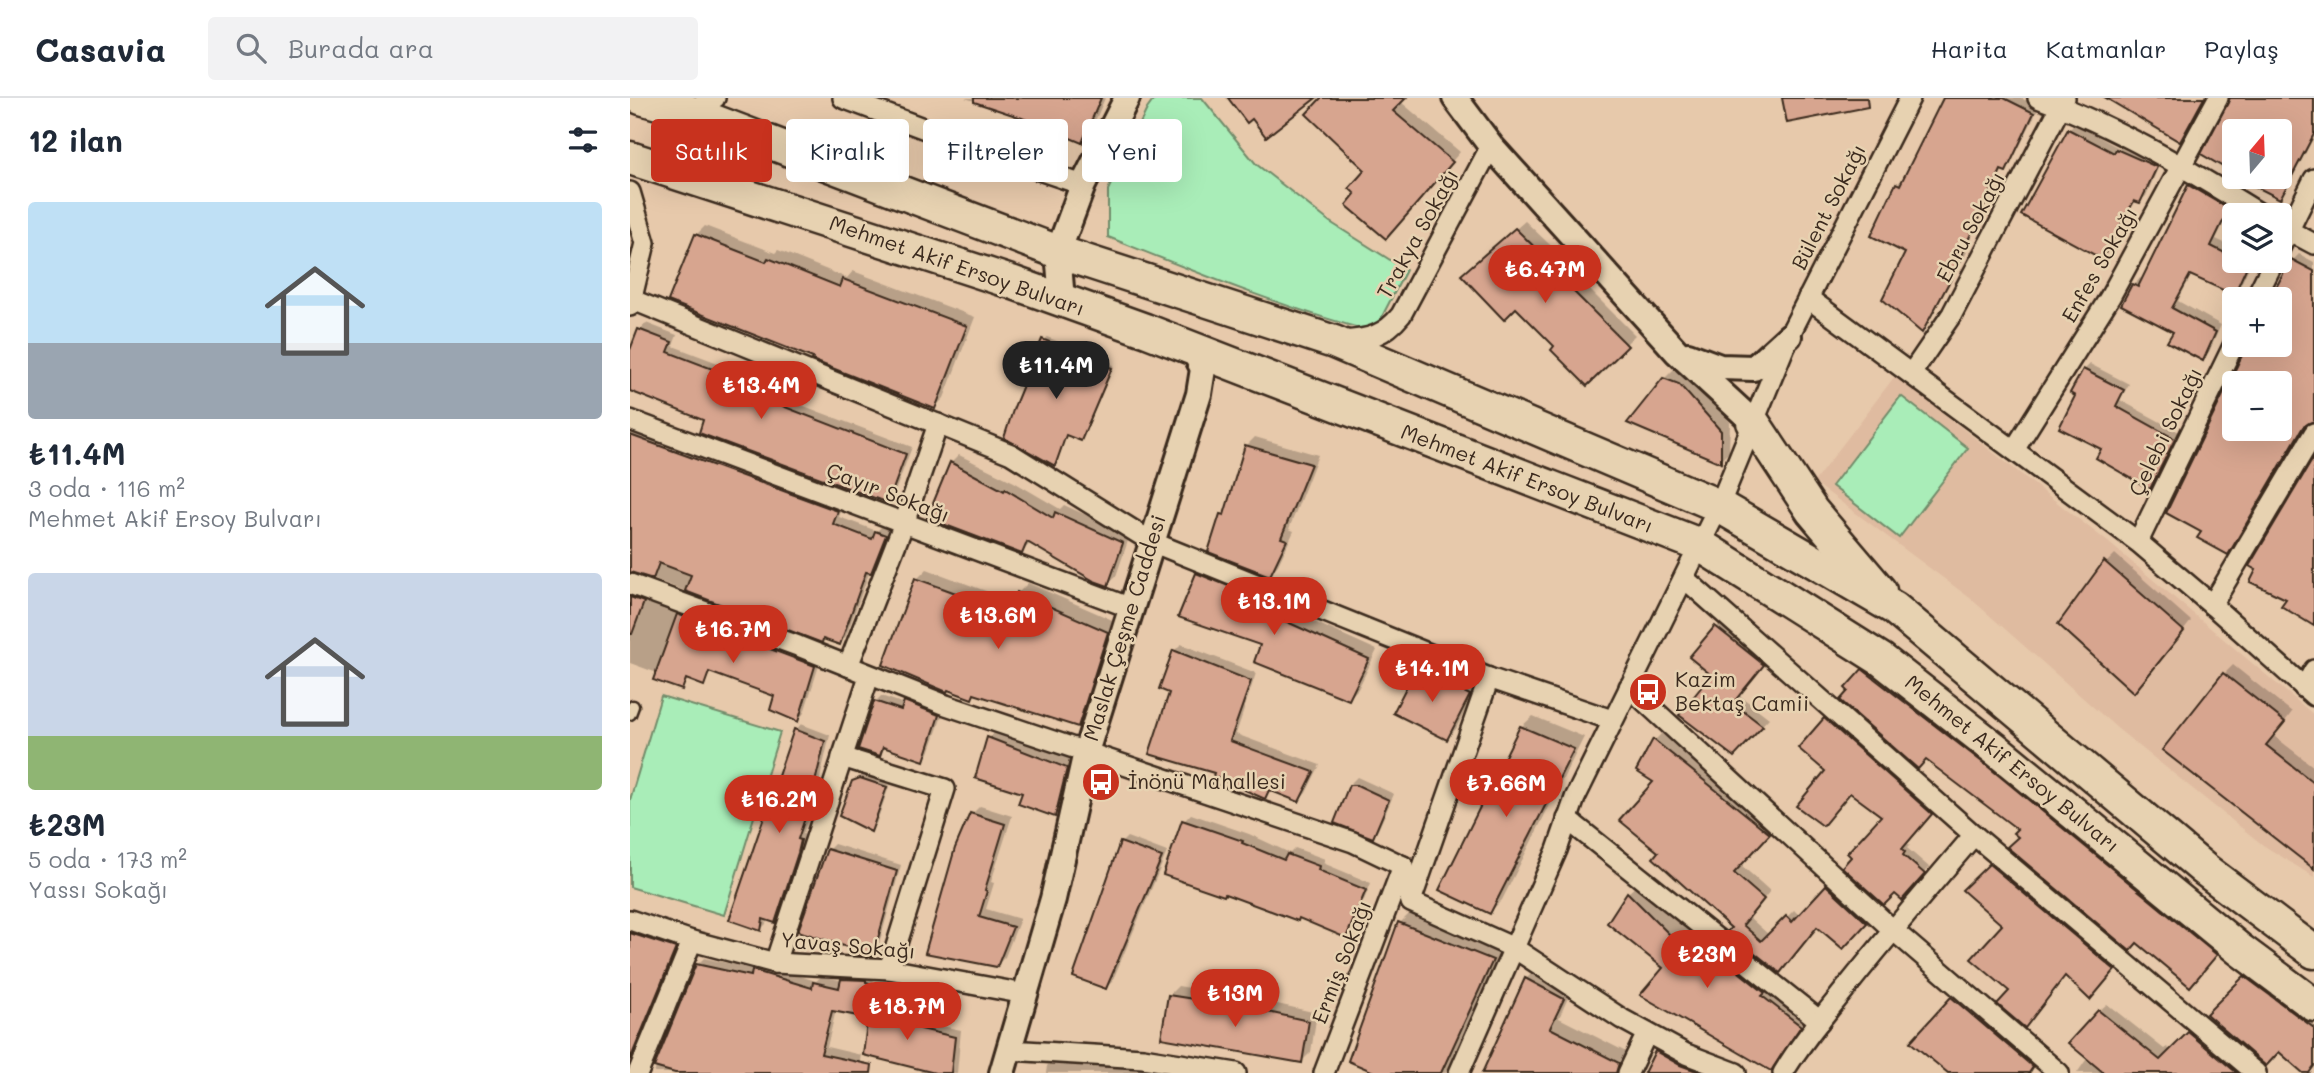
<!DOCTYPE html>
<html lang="tr">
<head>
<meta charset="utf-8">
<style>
  body { margin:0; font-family:Mali,sans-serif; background:#f2f2f3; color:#1f2937; height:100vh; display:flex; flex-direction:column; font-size:26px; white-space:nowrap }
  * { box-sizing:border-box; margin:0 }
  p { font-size:23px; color:#747a83 }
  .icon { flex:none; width:38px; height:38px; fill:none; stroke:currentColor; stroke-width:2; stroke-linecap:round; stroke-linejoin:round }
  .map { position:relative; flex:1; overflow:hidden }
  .side { display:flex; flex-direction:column; background:#fff; width:630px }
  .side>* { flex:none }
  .guide { position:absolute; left:21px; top:21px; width:665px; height:63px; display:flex; gap:14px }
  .needle { width:46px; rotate:19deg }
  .fabs { position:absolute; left:1592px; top:21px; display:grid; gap:14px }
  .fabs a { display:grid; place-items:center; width:70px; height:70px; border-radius:7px; background:#fff; box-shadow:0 7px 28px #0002; font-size:35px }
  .price { position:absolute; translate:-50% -60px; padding:0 16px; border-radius:24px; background:#c8321e; color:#fff; font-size:23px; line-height:46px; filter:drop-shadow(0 2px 4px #0008) }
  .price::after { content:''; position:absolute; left:50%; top:42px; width:21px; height:16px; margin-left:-10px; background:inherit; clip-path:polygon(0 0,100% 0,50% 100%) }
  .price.current { background:#222; color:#fff }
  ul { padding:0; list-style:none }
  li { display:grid; align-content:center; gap:14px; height:371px; padding:0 28px }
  li span { display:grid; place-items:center; height:217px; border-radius:7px; color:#555 }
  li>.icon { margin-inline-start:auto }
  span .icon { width:126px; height:126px; fill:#fffc; stroke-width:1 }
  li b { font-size:30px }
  h2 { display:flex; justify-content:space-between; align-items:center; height:84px; padding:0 28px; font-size:30px }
  .chip { padding:0 24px; border-radius:7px; background:#fff; box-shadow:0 7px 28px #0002; font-size:24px; line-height:63px }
  .chip.current { background:#c8321e; color:#fff }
  header { display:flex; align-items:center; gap:42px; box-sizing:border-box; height:98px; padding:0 35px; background:#fff; border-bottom:2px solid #e0e1e3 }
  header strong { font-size:33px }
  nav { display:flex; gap:38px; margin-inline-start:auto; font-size:24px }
  .search { width:490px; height:63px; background:#f2f2f3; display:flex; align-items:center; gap:18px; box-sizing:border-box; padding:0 24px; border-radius:7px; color:#747a83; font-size:26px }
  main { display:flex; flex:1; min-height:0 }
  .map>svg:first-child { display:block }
  .built { fill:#dfbba0 }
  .green { fill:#a9edb8; stroke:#728c6b; stroke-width:2 }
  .shadow { fill:#0003; fill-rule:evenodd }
  .building { fill:#d7a58f; stroke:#3b2a1e; stroke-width:2; fill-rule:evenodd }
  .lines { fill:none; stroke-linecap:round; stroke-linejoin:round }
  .service-casing { stroke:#3b2a1e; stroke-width:15 }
  .minor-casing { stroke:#3b2a1e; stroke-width:24 }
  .tertiary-casing { stroke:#3b2a1e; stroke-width:30 }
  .primary-casing { stroke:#3b2a1e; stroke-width:37 }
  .service { stroke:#e7d2b1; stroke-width:10 }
  .minor { stroke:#e7d2b1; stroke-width:19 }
  .tertiary { stroke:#e7d2b1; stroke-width:24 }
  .primary { stroke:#e7d2b1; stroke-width:32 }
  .labels { text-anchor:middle; stroke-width:5; stroke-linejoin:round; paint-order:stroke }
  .street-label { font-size:21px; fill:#3b2a1e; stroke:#e7d2b1 }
  .poi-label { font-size:21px; fill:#3b2a1e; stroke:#e7d2b1; text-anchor:start }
</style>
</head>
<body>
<header>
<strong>Casavia</strong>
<div class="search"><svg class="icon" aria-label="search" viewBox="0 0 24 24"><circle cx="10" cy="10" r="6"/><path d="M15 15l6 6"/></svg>Burada ara</div>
<nav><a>Harita</a><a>Katmanlar</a><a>Paylaş</a></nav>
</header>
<main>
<section class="side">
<h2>12 ilan<svg class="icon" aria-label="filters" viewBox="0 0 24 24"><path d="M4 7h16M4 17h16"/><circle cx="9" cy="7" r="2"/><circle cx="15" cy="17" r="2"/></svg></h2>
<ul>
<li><span style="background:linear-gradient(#bfe0f5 65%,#9aa5b1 0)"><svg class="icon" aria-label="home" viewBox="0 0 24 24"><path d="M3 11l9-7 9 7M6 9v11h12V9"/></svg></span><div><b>₺11.4M</b><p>3 oda · 116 m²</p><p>Mehmet Akif Ersoy Bulvarı</p></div></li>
<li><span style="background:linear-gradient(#c9d6e8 75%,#8fb573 0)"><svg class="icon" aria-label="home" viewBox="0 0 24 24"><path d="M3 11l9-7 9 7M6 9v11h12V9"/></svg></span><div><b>₺23M</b><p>5 oda · 173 m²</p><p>Yassı Sokağı</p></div></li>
</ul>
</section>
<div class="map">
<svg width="1684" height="975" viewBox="0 0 1684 975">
  <rect width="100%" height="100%" fill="#e7c9ab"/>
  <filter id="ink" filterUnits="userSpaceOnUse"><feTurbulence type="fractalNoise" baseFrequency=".0143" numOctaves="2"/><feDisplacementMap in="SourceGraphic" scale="14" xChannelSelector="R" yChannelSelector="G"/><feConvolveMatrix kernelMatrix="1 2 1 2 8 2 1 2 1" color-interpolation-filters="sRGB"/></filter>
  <g filter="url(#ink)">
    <polygon class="built" points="1265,278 1478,444 1684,617 1684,779 1633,747 1488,631 1340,500 1184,384"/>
    <g class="green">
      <path d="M 525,0 L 572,0 L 626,66 L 700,124 L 776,172 L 744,234 C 653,210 566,174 478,139 L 478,92 L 517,11 Z"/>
      <polygon points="1271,298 1338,350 1269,440 1202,388"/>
      <polygon points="31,598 150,634 94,817 0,789 0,702"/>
    </g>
    <g class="shadow">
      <polygon points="335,0 475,0 460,35 452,43 392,18"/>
      <polygon points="694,0 774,0 771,4 830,54 765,130 728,95 737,72"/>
      <polygon points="1315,0 1391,0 1409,9 1381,66 1376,72 1373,71 1335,153 1337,154 1297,227 1292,233 1267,86 1273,81 1275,82"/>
      <polygon points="1481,0 1576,0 1557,35 1550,41"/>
      <polygon points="1601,0 1684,0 1684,39 1656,92 1649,99 1615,79 1650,79 1650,33 1605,33"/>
      <polygon points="1445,26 1489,50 1493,46 1531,63 1516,98 1510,103 1506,102 1477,153 1472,159 1439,32"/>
      <polygon points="1566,81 1604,104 1586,141 1605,150 1605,163 1622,163 1610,188 1603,195 1562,176 1548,203 1591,227 1579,254 1572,261 1504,187 1510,180 1513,182 1559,88"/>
      <polygon points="895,123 939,165 936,168 1005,237 957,285 927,248 842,169"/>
      <polygon points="75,128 145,155 148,152 217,180 223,173 345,219 314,300 305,309 66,137"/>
      <path d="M 1669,156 L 1684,164 L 1684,321 L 1677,325 L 1604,448 L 1597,454 L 1573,433 L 1538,414 L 1618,247 L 1650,247 L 1650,201 L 1642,201 L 1663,162 ZM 1605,285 L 1650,285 L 1650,331 L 1605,331 Z"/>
      <polygon points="16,225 47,237 43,248 133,282 129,291 282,349 264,396 257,403 76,321 0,291 0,257 10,232"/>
      <polygon points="417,239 484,267 454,338 451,341 437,335 424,366 386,310"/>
      <polygon points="1460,266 1499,286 1490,302 1549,334 1525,383 1520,389 1474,350 1448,297 1454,272"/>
      <polygon points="1043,272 1058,278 1100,324 1099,354 1090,363 1034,281"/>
      <polygon points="0,328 213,406 209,419 247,433 253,427 262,430 248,466 240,473 216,538 210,545 195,540 192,542 0,473"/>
      <polygon points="625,339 688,357 659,431 664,433 648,467 639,476 591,416 598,409 616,348"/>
      <polygon points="329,357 384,384 430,411 434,407 500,437 486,478 477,486 401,445 391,454 321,365"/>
      <polygon points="1485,456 1561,523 1513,584 1476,465"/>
      <polygon points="576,467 644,494 640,504 747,552 728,591 719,600 633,546 568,476"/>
      <polygon points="297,471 385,504 388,495 398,485 487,524 458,617 448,627 346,594 341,599 287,481"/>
      <polygon points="0,488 191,561 174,615 168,622 147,597 82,573 73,586 59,581 51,590 27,575 0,565"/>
      <polygon points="1094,521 1140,559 1109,597 1139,620 1104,657 1083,576 1062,558"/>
      <polygon points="551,546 626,575 606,636 690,667 676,695 669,702 642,691 634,699 542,594 544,553"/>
      <polygon points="796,562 847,588 826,631 817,640 787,571"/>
      <polygon points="1240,566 1592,849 1567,880 1390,739 1390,731 1218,590"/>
      <polygon points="1603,567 1662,614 1644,638 1684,669 1684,769 1594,576"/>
      <polygon points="251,598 275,606 281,599 314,612 299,655 294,661 256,649 250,656 245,604"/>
      <polygon points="1201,616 1307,710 1277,745 1280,747 1277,750 1299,769 1278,794 1254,718 1198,673 1195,622"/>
      <polygon points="903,618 954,639 872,802 860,814 891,629"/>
      <polygon points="171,626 200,637 186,698 173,736 176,737 150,817 145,823 137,821 136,826 131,831 166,632"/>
      <polygon points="368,631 445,661 434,708 425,717 394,694 359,640"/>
      <polygon points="1032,635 1146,728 1110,766 1140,793 1119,819 1139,837 1164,812 1170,818 1204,781 1243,817 1213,848 1188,827 1157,866 1103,830 1031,753 1026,684 1008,672 1025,642"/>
      <polygon points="237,675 261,683 246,726 241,732 223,684 230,678"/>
      <polygon points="727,679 764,696 748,732 743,738 707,724 721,685"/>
      <polygon points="350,708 382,718 361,784 364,785 356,811 390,821 375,859 367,867 297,854 342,716"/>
      <polygon points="561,716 619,736 660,755 665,750 695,761 693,765 741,785 722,831 715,838 554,723"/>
      <polygon points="497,739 537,754 482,884 476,889 491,745"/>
      <polygon points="204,746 271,767 248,850 242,856 198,752"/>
      <polygon points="1370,758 1492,862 1469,891 1436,877 1381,893 1374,827 1335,792"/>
      <polygon points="1009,785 1063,838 1069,831 1180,916 1152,960 1141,971 1035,870 979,825 998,795"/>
      <polygon points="782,813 874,850 816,975 750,975 770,825"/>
      <polygon points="0,825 51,844 10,945 3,952 0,951"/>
      <polygon points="74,860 125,871 130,866 186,883 192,878 213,883 220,875 245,878 235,909 228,916 206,912 197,949 231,957 228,975 24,975 67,867"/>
      <polygon points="906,871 942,891 929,920 998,955 1002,975 854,975 896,881"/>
      <polygon points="1624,871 1684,915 1684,968 1677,975 1649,952 1578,916"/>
      <polygon points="548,888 625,901 687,915 681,954 672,963 539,897"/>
      <polygon points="1330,893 1409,961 1401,975 1321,975 1283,943"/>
      <polygon points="248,902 300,911 298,925 331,932 327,975 290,975 292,970 241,910"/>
      <polygon points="1477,906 1534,951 1537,949 1541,953 1567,927 1624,975 1447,975 1458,959 1469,913"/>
      <polygon points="1036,944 1104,975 1015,975 1026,954"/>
      <polygon points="428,958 588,975 416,975 417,968"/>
    </g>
    <g class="building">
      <polygon points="344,0 471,0 452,45 392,20 344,4"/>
      <polygon points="598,0 686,0 636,39 622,21 617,25"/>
      <polygon points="691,0 776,0 763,13 823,64 756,141 716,107 725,96 719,90 735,72 676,16"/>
      <polygon points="1152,0 1237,0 1238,9 1157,25"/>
      <polygon points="1313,0 1374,0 1404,15 1376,74 1371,72 1330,159 1332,160 1292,235 1252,201 1275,155 1241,138 1266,85 1270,87"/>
      <polygon points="1476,0 1574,0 1550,44"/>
      <polygon points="1600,0 1684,0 1684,36 1650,101 1607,79 1650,79 1650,33 1605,33 1605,76 1571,56"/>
      <polygon points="1438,31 1484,55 1486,51 1527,69 1510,105 1504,103 1472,161 1391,117"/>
      <polygon points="1558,87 1599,111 1581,148 1605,160 1605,163 1618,166 1604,197 1560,177 1542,210 1586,234 1573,263 1537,244 1543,234 1491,207 1502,186 1508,189"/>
      <polygon points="885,130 931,175 928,178 998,248 957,288 921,252 924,248 886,210 874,222 831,177"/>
      <polygon points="65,136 136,164 138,160 210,189 213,181 337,228 305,311 182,262 183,260 38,203"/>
      <path d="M 1661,161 L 1684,173 L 1684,323 L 1673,329 L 1598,457 L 1567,440 L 1571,434 L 1536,415 L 1617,247 L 1650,247 L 1650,201 L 1640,201 ZM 1605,285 L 1650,285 L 1650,331 L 1605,331 Z"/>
      <polygon points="8,231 42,244 38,254 127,288 124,297 276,356 258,405 69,335 73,322 0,293 0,252"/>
      <polygon points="412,241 482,270 451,343 436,337 425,368 374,340 384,309"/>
      <polygon points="1453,271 1494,292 1486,308 1545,341 1520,391 1466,360 1471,351 1429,330 1445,298 1440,295"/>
      <polygon points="1033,280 1049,286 1091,333 1091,365 997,325"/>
      <polygon points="0,337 208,413 203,426 242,441 245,433 256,437 241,475 236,474 210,547 193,541 192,545 55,493 61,477 29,465 23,481 0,474"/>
      <polygon points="615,347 681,366 651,440 657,442 640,478 578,454 590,416 594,417"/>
      <polygon points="1684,359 1684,528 1651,508 1656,501 1620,484 1626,472 1619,468"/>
      <polygon points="320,364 374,393 375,391 423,420 425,414 493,445 478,488 464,483 397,444 392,456 297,420"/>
      <polygon points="1474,463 1554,533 1504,595 1428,526"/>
      <polygon points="566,475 636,503 633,513 739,561 719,602 624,564 630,547 548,519"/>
      <polygon points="285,480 380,515 387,494 478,534 448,629 344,596 342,601 318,592 317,594 253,567"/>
      <polygon points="0,499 14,504 2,536 0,536"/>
      <polygon points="47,516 185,568 168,624 140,612 144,598 79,574 74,588 56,581 52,592 23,582"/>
      <polygon points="1085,528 1134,567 1103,605 1133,628 1104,659 1049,617 1081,577 1059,559"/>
      <polygon points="543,552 621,583 600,643 684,674 669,704 639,692 635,701 583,678 584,675 519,656 539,595 529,591"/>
      <polygon points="786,570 840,597 817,642 763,615"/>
      <polygon points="1232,571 1356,667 1587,857 1560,889 1507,845 1500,853 1377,749 1388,739 1383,735 1387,731 1296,662 1288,671 1210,602 1218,593 1215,590"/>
      <polygon points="1593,575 1655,624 1636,647 1684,685 1684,771 1532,652"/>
      <polygon points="244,603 271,612 274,603 309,617 294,663 253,649 250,658 228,651"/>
      <polygon points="1194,620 1302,716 1272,751 1275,754 1273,757 1295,776 1272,802 1265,796 1254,807 1212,769 1221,759 1217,755 1251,718 1220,695 1193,728 1166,708 1195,673 1168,650"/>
      <polygon points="890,628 944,651 860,816 809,792"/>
      <polygon points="164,631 195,643 180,705 168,741 171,742 168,755 145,825 133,821 131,833 99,822"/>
      <polygon points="357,639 437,670 425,719 388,706 392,695 345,680"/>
      <polygon points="1023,641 1140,736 1104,775 1134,801 1113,827 1131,843 1156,818 1162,824 1196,787 1237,825 1213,851 1187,829 1150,875 1097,833 1101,830 1023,760 1028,754 989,722 1023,684 1006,673"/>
      <polygon points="230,680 257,689 241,734 209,718 222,683"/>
      <polygon points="719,687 727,687 759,702 743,740 704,725"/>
      <polygon points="340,715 375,726 355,792 357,793 349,819 383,829 367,869 295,855 325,750"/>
      <polygon points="552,722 613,743 612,745 654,762 657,756 689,768 688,772 736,792 716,840 669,820 668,823 595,796 594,798 533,777"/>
      <polygon points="490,744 532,759 476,891 443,879"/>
      <polygon points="197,751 267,773 243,858 218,857 220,850 168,833"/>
      <polygon points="1359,766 1485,872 1460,902 1435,878 1395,930 1367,906 1379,893 1341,861 1372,827 1332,792"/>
      <polygon points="997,794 1051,848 1057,841 1076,855 1080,851 1135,895 1132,898 1171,928 1141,973 1010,897 1033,870 977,825"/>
      <polygon points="768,824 863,862 811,975 746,975 718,963"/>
      <polygon points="0,835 46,850 0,962"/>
      <polygon points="66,866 121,878 122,872 182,890 183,884 209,890 211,881 236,882 236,884 239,885 228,918 202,913 191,956 242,967 241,975 45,975 24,969"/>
      <polygon points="1614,878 1684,930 1684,968 1679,975 1673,975 1649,954 1636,968 1576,916"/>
      <polygon points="895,880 934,901 920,930 989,965 986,975 852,975"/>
      <polygon points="538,897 615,909 679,923 672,965 531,940"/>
      <polygon points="1321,899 1403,969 1399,975 1318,975 1280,944"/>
      <polygon points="239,909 294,918 291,931 325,939 321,975 305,975 233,957"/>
      <polygon points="1468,912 1530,962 1558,934 1607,975 1474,975 1438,945"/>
      <polygon points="1025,953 1050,967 1072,975 1014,975"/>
    </g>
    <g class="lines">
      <defs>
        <polyline id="service" points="0,616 3,608"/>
        <g id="minor">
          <polyline points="213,0 370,59 453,87"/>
          <path d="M 1408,0 C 1488,29 1561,73 1632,117"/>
          <polyline points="60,14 85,0"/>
          <polyline points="0,94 15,145 0,208"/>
          <polyline points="1650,128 1684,146"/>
          <polyline points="1650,150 1684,81"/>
          <polyline points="1178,200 1508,444 1582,507 1684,598"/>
          <polyline points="1625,201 1644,163"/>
          <polyline points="3,202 381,356 522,444 859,580 982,622"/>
          <path d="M 713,243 C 739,241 754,238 771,217 L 861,48"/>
          <polyline points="1281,276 1322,216 1435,0"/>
          <polyline points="0,322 501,510"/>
          <polyline points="1384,352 1480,199 1588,0"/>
          <polyline points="1508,444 1605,244"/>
          <polyline points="1054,480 1344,737 1626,975"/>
          <polyline points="0,486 168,548 316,607 723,744 773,768 781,804 884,850 992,921 1056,956 1106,975"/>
          <polyline points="1582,507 1684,335"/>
          <polyline points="218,568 274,425 308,326"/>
          <polyline points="999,589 1263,832 1429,975"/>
          <polyline points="1674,590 1684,572"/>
          <polyline points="212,659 315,691 259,871"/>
          <polyline points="937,721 1190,923"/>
          <polyline points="781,803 859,580"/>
          <polyline points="0,822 62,843 145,865 259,871 395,896"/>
          <polyline points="145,865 239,578"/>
          <polyline points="379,952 513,960 606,975"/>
          <polyline points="8,975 62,843"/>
          <polyline points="694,975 773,768"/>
          <polyline points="829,975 927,752 945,700 1089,408 1159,238 1280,0"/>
          <polyline points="998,975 1017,935"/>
          <path d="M 1153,975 C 1172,943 1197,914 1220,885 C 1260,835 1302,786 1344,737"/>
        </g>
        <g id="tertiary">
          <polyline points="825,0 861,48 1047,254 1123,324"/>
          <polyline points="432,202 428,154 453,87 497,0"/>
          <polyline points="1058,257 1090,269 1124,270 1159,238"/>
          <polyline points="372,975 423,801 456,654 569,296 573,271 563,250"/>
        </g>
        <g id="primary">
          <polyline points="11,0 60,14 428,154 704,244 1089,408 1264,510 1574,771 1684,854"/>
          <polyline points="0,60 384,185 515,232 1070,447 1252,562 1368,653 1609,851 1684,907"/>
          <polyline points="1123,324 1182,413 1250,493"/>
        </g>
      </defs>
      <use href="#service" class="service-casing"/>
      <use href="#minor" class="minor-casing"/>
      <use href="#tertiary" class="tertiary-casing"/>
      <use href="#primary" class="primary-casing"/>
      <use href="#service" class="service"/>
      <use href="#minor" class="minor"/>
      <use href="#tertiary" class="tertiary"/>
      <use href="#primary" class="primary"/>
    </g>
  </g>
  <defs>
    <symbol id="bus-disc" viewBox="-11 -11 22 22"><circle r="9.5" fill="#c8321e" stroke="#e7d2b1"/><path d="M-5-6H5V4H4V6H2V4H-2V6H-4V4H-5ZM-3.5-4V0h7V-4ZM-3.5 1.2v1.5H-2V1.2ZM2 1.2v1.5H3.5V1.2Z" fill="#fff"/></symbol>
  </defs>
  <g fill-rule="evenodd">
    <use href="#bus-disc" x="996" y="572" width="44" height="44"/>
    <use href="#bus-disc" x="449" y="662" width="44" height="44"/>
  </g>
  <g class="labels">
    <g class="street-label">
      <text transform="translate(1199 109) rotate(-63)" y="7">Bülent Sokağı</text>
      <text transform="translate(1341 129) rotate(-62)" y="7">Ebru Sokağı</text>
      <text transform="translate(788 136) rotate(-61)" y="7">Trakya Sokağı</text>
      <text transform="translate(1470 167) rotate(-60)" y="7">Enfes Sokağı</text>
      <text transform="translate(327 168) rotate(19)" y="7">Mehmet Akif Ersoy Bulvarı</text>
      <text transform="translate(1536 334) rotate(-64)" y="7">Çelebi Sokağı</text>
      <text transform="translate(897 381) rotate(21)" y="7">Mehmet Akif Ersoy Bulvarı</text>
      <text transform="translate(258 395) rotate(21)" y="7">Çayır Sokağı</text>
      <text transform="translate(495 530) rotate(-73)" y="7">Maslak Çeşme Caddesi</text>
      <text transform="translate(1382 666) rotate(39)" y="7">Mehmet Akif Ersoy Bulvarı</text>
      <text transform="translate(218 848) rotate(5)" y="7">Yavaş Sokağı</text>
      <text transform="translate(712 864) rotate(-69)" y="7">Ermiş Sokağı</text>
    </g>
    <g class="poi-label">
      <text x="1045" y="589">Kazim<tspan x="1045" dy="24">Bektaş Camii</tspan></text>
      <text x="498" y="691">İnönü Mahallesi</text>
    </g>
  </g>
</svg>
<div class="fabs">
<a><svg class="needle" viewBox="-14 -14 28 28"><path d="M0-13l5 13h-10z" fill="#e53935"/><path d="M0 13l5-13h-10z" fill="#747a83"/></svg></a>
<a><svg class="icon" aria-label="layers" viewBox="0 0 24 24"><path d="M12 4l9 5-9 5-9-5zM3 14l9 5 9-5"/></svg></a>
<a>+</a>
<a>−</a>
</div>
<b class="price" style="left:915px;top:207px">₺6.47M</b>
<b class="price current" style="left:426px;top:303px">₺11.4M</b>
<b class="price" style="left:131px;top:323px">₺13.4M</b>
<b class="price" style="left:644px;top:539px">₺13.1M</b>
<b class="price" style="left:368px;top:553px">₺13.6M</b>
<b class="price" style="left:103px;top:567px">₺16.7M</b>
<b class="price" style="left:802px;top:606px">₺14.1M</b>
<b class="price" style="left:876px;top:721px">₺7.66M</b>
<b class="price" style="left:149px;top:737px">₺16.2M</b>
<b class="price" style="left:1077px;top:892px">₺23M</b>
<b class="price" style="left:605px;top:931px">₺13M</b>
<b class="price" style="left:277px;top:944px">₺18.7M</b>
<div class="guide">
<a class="chip current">Satılık</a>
<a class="chip">Kiralık</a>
<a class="chip">Filtreler</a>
<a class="chip">Yeni</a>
</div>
</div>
</main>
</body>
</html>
